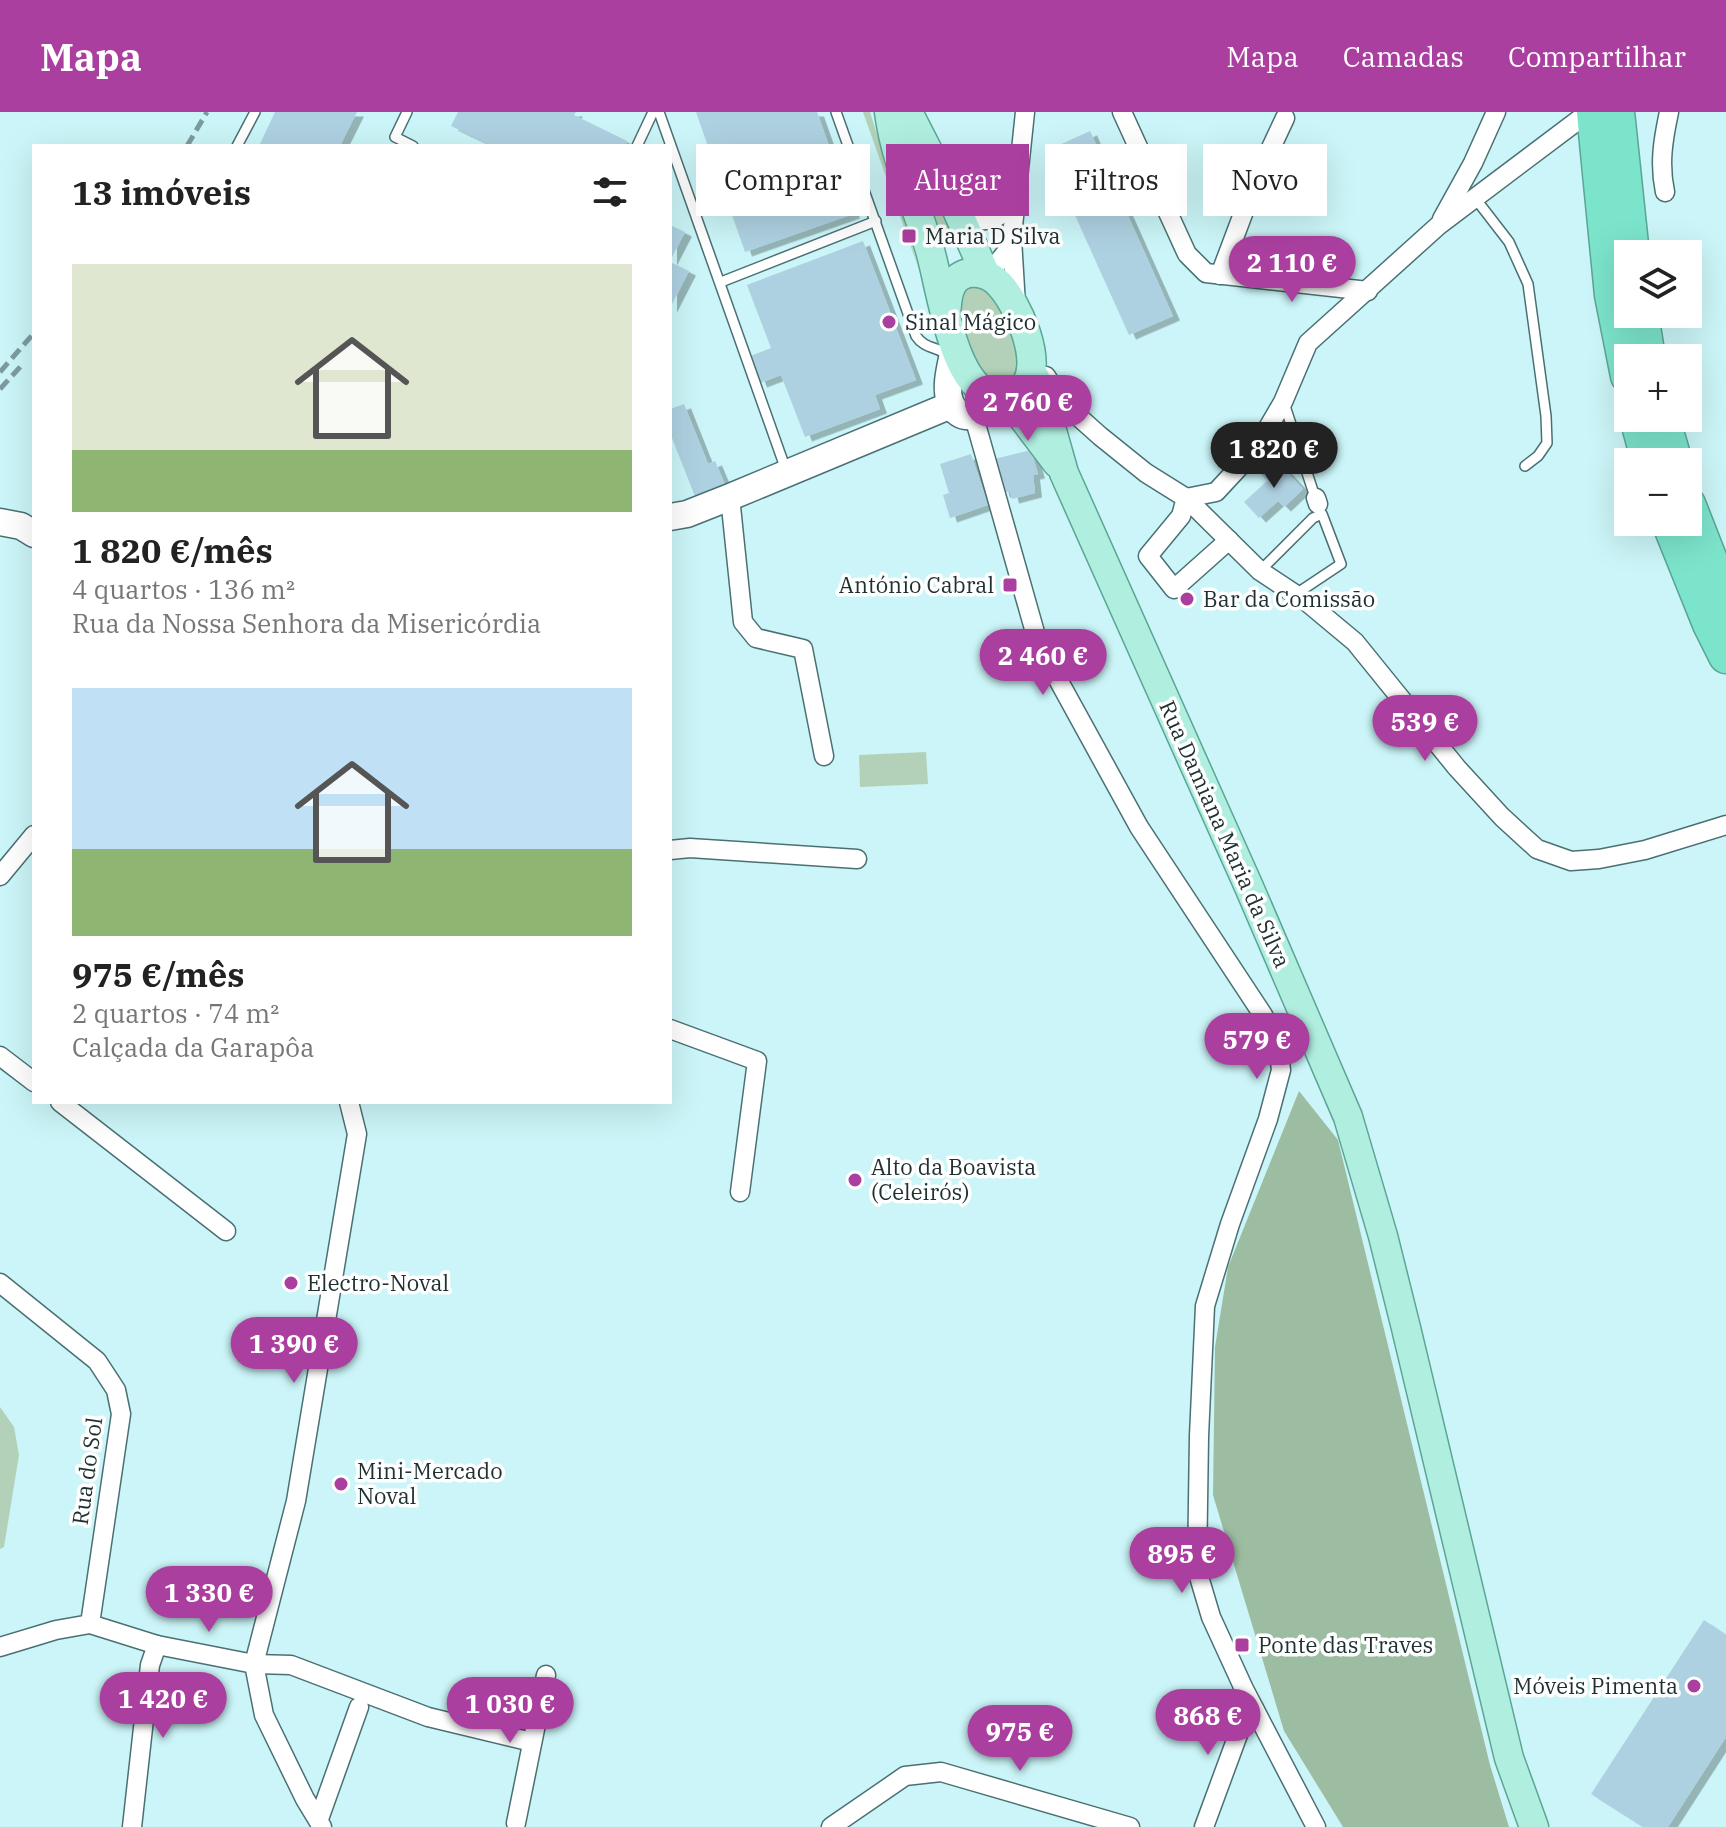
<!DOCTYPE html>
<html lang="pt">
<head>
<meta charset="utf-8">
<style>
  body { margin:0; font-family:"IBM Plex Serif",serif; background:#f2f2f2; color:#222; height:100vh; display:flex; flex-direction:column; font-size:30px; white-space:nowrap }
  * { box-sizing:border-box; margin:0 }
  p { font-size:26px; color:#767676 }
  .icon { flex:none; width:44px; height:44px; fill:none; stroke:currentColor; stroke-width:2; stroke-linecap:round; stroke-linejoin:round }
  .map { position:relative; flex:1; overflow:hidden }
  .side { position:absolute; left:32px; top:32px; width:640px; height:960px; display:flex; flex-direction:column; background:#fff; border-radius:0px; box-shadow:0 8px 32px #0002 }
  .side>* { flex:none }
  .top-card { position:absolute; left:696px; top:32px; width:760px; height:72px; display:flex; gap:16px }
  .buttons { position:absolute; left:1614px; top:128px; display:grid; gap:16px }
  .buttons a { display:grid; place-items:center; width:88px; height:88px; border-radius:0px; background:#fff; box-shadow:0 8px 32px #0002; font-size:40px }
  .price { position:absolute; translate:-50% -68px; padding:0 18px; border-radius:28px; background:#aa3f9f; color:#fff; font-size:26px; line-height:52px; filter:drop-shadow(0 2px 4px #0008) }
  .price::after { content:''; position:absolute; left:50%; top:48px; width:24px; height:18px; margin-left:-12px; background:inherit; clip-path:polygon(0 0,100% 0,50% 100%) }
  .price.current { background:#222; color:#fff }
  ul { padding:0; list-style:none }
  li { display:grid; align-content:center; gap:16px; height:424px; padding:0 40px }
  li span { display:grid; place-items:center; height:248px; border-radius:0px; color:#555 }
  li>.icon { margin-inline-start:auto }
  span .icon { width:144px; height:144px; fill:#fffc; stroke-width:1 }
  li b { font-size:34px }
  h2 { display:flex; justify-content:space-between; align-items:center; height:96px; padding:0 40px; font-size:34px }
  .tag { padding:0 28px; border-radius:0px; background:#fff; box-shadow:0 8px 32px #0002; font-size:28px; line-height:72px }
  .tag.current { background:#aa3f9f; color:#fff }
  header { display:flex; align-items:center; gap:48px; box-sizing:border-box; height:112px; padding:0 40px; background:#aa3f9f; color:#fff }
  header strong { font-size:38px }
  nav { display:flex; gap:44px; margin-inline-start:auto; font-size:28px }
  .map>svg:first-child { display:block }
  .green { fill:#b3d1b8 }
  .forest { fill:#9dbda2 }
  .building { fill:#aed1e1; filter:url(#shadow) }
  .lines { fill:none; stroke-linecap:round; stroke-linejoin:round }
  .lane-casing { stroke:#4b7073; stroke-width:12 }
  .street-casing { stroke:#4b7073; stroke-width:21 }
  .secondary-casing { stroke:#4b7073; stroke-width:29 }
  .primary-casing { stroke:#5ba595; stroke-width:31 }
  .highway-casing { stroke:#5ba595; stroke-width:37 }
  .lane { stroke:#fff; stroke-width:9 }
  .street { stroke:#fff; stroke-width:18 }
  .secondary { stroke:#fff; stroke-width:26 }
  .primary { stroke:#b0efe0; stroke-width:28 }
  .highway { stroke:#7ce4cb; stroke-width:34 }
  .rail { stroke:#7d9b9d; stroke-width:5; stroke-dasharray:12 6; stroke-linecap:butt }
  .poi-dot { fill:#aa3f9f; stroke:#fff; stroke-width:3 }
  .labels { text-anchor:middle; stroke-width:7; stroke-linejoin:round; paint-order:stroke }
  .poi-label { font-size:22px; fill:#1f3031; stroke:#fff; text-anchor:start }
  .street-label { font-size:22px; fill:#1f3031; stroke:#fff }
</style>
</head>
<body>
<header>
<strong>Mapa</strong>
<nav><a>Mapa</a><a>Camadas</a><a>Compartilhar</a></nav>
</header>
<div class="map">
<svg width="1726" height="1715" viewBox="0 0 1726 1715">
  <defs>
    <filter id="shadow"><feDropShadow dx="7" dy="4.5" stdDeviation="0" flood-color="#0004"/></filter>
  </defs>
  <rect width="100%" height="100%" fill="#cbf5f8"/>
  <g class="green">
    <polygon points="863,0 870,0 922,166"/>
    <polygon points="903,11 952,121 937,127"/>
    <path d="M 974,170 C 980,174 990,178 994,184 C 1007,198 1030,257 1009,268 C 984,282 962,226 959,208 C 957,199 961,187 962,178 Z"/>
    <polygon points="926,640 928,672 860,675 859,643"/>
    <polygon points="0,1295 14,1315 19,1343 4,1435 0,1437"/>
  </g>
  <polygon class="forest" points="1299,979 1338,1028 1490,1653 1509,1715 1343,1715 1284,1619 1213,1383 1215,1235 1228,1155"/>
  <g class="building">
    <polygon points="275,0 357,0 340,34 259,34"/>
    <polygon points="458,0 576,0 574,3 627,29 625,34 493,34 451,14"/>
    <polygon points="696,0 817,0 853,102 745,140"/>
    <polygon points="1090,19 1173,204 1129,223 1046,39"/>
    <polygon points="670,113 685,120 670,149"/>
    <polygon points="863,129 916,268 875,283 880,297 805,325 781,263 760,271 750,244 771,236 747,173"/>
    <polygon points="670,150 689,159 670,196"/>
    <polygon points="684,292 708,352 715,349 726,375 696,387 670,321 670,297"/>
    <polygon points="1031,338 1038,362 1033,363 1035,381 1012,387 1010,379 1003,381 994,347"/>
    <polygon points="971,342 988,393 950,406 943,383 949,381 940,352"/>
    <polygon points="1276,348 1303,377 1284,395 1278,389 1259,406 1244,390 1267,369 1261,362"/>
    <polygon points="1704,1508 1726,1523 1726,1625 1668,1715 1643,1715 1591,1682"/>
  </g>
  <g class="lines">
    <defs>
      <g id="lane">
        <polyline points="407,0 395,25 413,34"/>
        <polyline points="659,0 786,358"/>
        <path d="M 836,0 L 916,224 C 925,238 939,234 950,245"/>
        <polyline points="237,34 255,0"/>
        <polyline points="637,34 653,0"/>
        <polyline points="1475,86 1509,130 1528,172 1546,304 1547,331 1538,344 1525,354"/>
        <polyline points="721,170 876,109"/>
        <polyline points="1284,291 1313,379"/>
        <polyline points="1260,459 1313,406 1322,402 1341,452 1296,482"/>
      </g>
      <g id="street">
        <polyline points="1122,0 1187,142 1206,161 1368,179"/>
        <path d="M 1665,80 C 1659,52 1663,28 1669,0"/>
        <path d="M 959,86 L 979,108 C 999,110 1005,99 1016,84"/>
        <polyline points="1442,107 1473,51 1496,0"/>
        <polyline points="1012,127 1016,193"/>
        <polyline points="988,163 1007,139 1012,124 1025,0"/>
        <polyline points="1220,163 1255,70 1285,6"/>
        <polyline points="1046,264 1063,291 1100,324 1146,361 1186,386 1260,459 1307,490 1355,530 1457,656 1502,705 1537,737 1571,749 1599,747 1645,738 1726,713"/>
        <polyline points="974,305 1038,531 1139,715 1263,903 1278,933 1281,958 1268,1007 1230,1112 1205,1194 1199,1324 1197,1458 1211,1505 1244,1577 1316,1715"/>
        <polyline points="730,385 743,510 756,526 803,537 824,644"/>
        <polyline points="1186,386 1216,380 1255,338 1283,290 1308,231 1439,113 1589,0"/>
        <polyline points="1186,386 1181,404 1148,444 1174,477 1229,428"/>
        <polyline points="1316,386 1318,392"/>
        <polyline points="670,738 690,736 857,747"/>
        <polyline points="0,764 34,723"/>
        <polyline points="670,917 757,949 740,1080"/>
        <polyline points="0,944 34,970"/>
        <polyline points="60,990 226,1119"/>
        <polyline points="0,1171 97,1249 116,1278 121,1302 90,1512 56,1518 0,1535"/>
        <polyline points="90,1512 157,1533 254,1552 291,1553 428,1605 532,1630"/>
        <polyline points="319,1707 359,1595"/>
        <polyline points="516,1711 546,1563"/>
        <polyline points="132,1715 150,1553 157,1533"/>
        <polyline points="322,1715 305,1687 264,1603 254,1552 296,1389 357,1022 349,990"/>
        <polyline points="831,1715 905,1664 941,1660 1130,1715"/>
        <polyline points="1204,1715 1239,1620 1255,1598"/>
      </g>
      <g id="secondary">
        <path d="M 954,235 C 952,251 945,270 949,286 C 956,316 991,305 1000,283"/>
        <polyline points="670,405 687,402 730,385 951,293"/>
        <polyline points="0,410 21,414 34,422"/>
      </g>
      <g id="primary">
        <path d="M 889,0 C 895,47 915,90 929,135 C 940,168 952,282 997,283 C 1008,283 1018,281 1025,273 C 1044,250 1017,190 999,172 C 987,159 962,155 952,173 C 947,181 947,193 946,203"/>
        <polyline points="908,0 948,78 985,161"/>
        <polyline points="1031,258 1040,276 1064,361 1249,775 1348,1005 1383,1124 1406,1216 1509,1646 1534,1715"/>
        <polyline points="1009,282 1020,302 1057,351"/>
      </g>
      <g id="highway">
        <polyline points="1594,0 1612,183 1628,264"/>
        <polyline points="1617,0 1632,142"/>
        <polyline points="1641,202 1648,246"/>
        <polyline points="1637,306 1649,350"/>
        <polyline points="1662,306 1675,350"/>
        <polyline points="1688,392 1726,489"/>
        <polyline points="1669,410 1710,512 1726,544"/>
      </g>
    </defs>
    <use href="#lane" class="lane-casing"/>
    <use href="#street" class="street-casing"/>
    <use href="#secondary" class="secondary-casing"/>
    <use href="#primary" class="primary-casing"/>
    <use href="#highway" class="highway-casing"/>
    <use href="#lane" class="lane"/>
    <use href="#street" class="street"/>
    <use href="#secondary" class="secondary"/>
    <use href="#primary" class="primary"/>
    <use href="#highway" class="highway"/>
    <g class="rail">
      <polyline points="187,34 207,0"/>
      <polyline points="0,260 34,221"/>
      <polyline points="0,277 21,254"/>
    </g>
  </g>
  <g class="poi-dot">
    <rect x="901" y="116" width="16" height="16" rx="4"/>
    <circle cx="889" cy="210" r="8"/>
    <rect x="1002" y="465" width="16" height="16" rx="4"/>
    <circle cx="1187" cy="487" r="8"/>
    <circle cx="855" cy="1068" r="8"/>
    <circle cx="291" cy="1171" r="8"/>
    <circle cx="341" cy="1372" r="8"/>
    <rect x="1234" y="1525" width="16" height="16" rx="4"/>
    <circle cx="1694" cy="1574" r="8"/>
  </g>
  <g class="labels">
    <g class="poi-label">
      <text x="925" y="132">Maria D Silva</text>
      <text x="905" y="218">Sinal Mágico</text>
      <text x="994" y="481" text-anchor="end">António Cabral</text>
      <text x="1203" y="495">Bar da Comissão</text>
      <text x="871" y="1063">Alto da Boavista<tspan x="871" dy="25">(Celeirós)</tspan></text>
      <text x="307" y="1179">Electro-Noval</text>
      <text x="357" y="1367">Mini-Mercado<tspan x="357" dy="25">Noval</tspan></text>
      <text x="1258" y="1541">Ponte das Traves</text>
      <text x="1678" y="1582" text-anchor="end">Móveis Pimenta</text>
    </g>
    <g class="street-label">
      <text transform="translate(1225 722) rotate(66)" y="8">Rua Damiana Maria da Silva</text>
      <text transform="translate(87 1359) rotate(-82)" y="8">Rua do Sol</text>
    </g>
  </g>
</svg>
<div class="buttons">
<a><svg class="icon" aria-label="layers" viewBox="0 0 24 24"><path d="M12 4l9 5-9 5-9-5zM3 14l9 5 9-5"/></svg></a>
<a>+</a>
<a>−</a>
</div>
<b class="price" style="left:1292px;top:192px">2 110 €</b>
<b class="price" style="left:1028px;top:331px">2 760 €</b>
<b class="price current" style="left:1274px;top:378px">1 820 €</b>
<b class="price" style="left:1043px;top:585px">2 460 €</b>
<b class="price" style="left:1425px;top:651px">539 €</b>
<b class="price" style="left:1257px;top:969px">579 €</b>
<b class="price" style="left:294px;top:1273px">1 390 €</b>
<b class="price" style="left:1182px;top:1483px">895 €</b>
<b class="price" style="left:209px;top:1522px">1 330 €</b>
<b class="price" style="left:163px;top:1628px">1 420 €</b>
<b class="price" style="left:510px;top:1633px">1 030 €</b>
<b class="price" style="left:1208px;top:1645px">868 €</b>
<b class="price" style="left:1020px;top:1661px">975 €</b>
<div class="top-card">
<a class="tag">Comprar</a>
<a class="tag current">Alugar</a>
<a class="tag">Filtros</a>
<a class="tag">Novo</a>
</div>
<section class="side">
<h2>13 imóveis<svg class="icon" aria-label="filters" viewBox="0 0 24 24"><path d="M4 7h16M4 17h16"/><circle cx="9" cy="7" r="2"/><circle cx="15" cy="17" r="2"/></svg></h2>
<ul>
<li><span style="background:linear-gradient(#dfe7d0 75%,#8fb573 0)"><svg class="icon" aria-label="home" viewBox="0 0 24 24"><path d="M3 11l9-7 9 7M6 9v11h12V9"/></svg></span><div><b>1 820 €/mês</b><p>4 quartos · 136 m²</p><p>Rua da Nossa Senhora da Misericórdia</p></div></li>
<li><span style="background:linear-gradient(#bfe0f5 65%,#8fb573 0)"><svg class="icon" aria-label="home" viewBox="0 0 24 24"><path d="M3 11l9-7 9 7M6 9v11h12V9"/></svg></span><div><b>975 €/mês</b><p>2 quartos · 74 m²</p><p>Calçada da Garapôa</p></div></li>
</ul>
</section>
</div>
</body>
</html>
